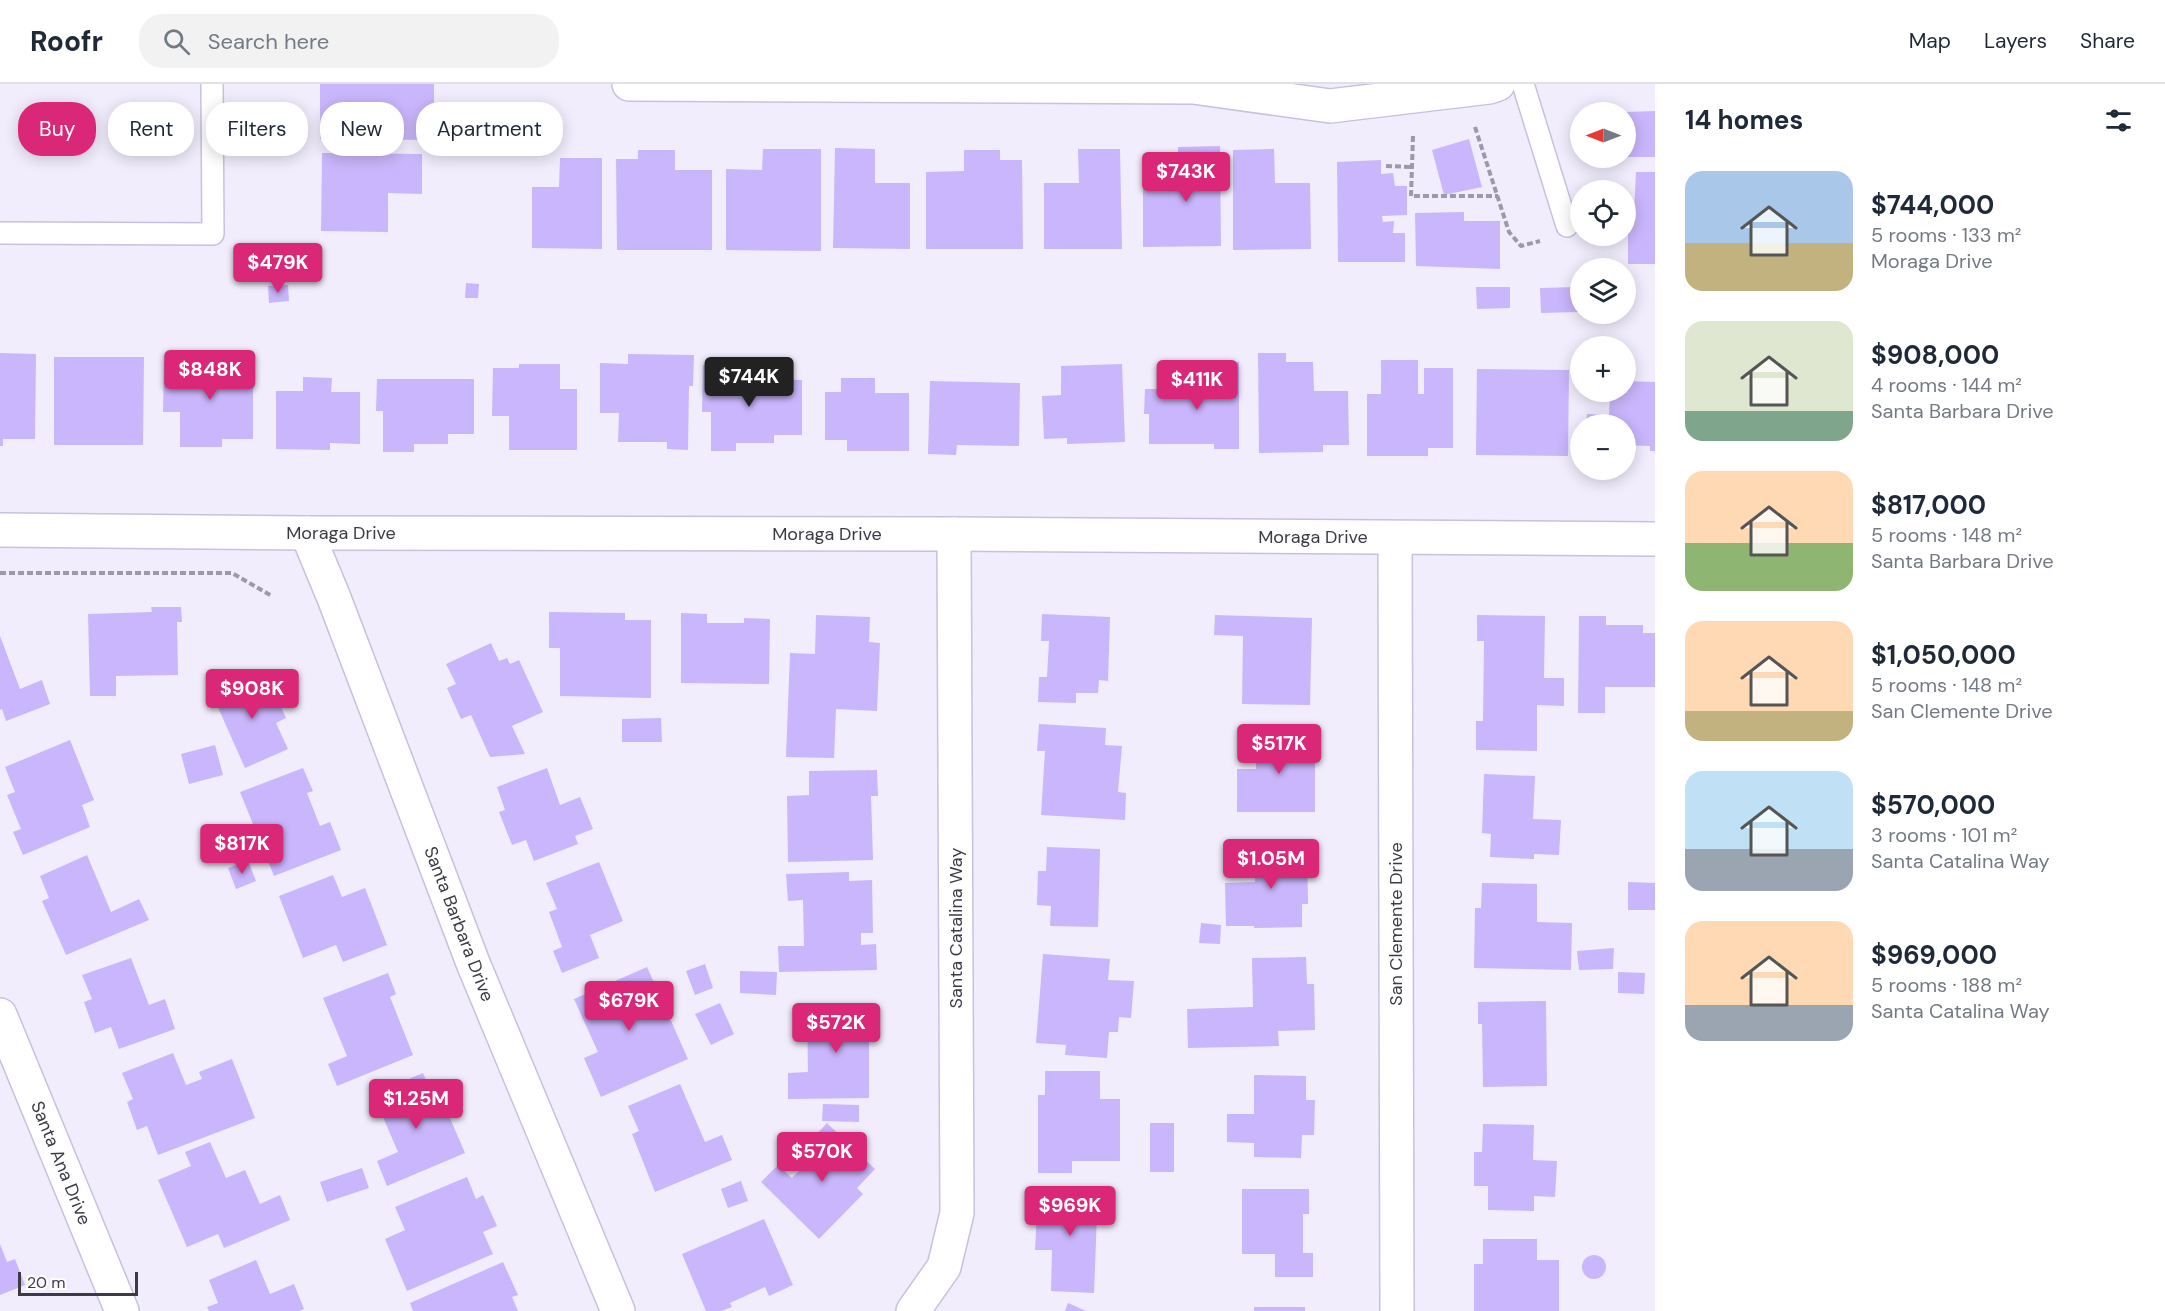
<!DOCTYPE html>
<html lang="en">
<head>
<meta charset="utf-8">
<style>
  body { margin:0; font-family:"DM Sans",sans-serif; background:#f2f2f3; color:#1f2937; height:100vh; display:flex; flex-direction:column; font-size:22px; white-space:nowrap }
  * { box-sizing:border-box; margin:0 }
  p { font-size:20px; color:#747a83 }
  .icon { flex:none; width:33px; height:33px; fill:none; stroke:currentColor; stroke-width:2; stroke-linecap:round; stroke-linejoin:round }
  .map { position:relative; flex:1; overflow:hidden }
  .side { display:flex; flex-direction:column; background:#fff; width:510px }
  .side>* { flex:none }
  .banner { position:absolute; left:18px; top:18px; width:570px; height:54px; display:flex; gap:12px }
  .needle { width:39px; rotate:270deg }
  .fabs { position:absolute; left:1570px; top:18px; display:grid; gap:12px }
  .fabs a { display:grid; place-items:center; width:66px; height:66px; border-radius:50%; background:#fff; box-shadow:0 3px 15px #0003; font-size:30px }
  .scale { position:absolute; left:18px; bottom:15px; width:120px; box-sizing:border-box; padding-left:6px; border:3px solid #3d3a45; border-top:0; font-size:16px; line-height:21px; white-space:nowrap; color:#3d3a45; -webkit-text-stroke:4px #fdfdfd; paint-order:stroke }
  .price { position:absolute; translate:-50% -51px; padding:0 14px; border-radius:6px; background:#db2777; color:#fff; font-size:20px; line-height:39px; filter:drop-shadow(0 2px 3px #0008) }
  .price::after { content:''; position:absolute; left:50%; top:36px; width:18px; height:14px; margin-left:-9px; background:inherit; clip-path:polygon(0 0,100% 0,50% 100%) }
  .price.current { background:#222; color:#fff }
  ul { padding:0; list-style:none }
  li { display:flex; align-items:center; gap:18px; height:150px; padding:0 30px }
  li span { display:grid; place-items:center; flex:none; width:168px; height:120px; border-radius:18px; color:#555 }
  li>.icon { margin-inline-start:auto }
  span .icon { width:72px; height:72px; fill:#fffc; stroke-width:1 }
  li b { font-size:26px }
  h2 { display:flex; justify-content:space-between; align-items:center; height:72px; padding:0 30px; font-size:26px }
  .pill { padding:0 21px; border-radius:24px; background:#fff; box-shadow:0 3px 15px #0003; font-size:21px; line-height:54px }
  .pill.current { background:#db2777; color:#fff }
  header { display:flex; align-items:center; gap:36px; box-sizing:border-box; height:84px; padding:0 30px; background:#fff; border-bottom:2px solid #e0e1e3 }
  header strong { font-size:28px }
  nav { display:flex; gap:33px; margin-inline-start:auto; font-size:21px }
  .search { width:420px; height:54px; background:#f2f2f3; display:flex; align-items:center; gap:15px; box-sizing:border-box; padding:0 21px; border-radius:24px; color:#747a83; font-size:22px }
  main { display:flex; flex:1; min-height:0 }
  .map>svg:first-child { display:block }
  .building { fill:#cab6fc }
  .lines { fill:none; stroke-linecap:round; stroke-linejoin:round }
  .service-casing { stroke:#c8c1dc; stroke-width:24 }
  .minor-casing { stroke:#c8c1dc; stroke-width:36 }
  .path { stroke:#9d99a7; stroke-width:4; stroke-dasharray:6 3; stroke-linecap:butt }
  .service { stroke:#fff; stroke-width:21 }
  .minor { stroke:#fff; stroke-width:33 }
  .labels { text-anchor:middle; stroke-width:4.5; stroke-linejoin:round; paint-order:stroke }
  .street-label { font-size:18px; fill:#3d3a45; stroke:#fdfdfd }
</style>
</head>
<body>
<header>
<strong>Roofr</strong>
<div class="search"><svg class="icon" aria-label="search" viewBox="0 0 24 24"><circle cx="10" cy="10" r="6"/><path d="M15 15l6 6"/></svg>Search here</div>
<nav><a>Map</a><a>Layers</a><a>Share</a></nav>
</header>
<main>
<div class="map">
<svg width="1655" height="1227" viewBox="0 0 1655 1227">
  <rect width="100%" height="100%" fill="#f1edfd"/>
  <g class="building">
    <polygon points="320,0 434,0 434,56 320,55"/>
    <polygon points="1655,27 1655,73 1626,73 1626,28"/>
    <polygon points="1469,55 1482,103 1444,111 1432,66"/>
    <polygon points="1220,62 1221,162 1143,163 1143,97 1178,97 1178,63"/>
    <polygon points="835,64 875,65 875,99 910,99 910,165 833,164"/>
    <polygon points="763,65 821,65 821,167 726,166 726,85 762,86"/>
    <polygon points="1078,65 1120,65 1122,165 1044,165 1044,99 1079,99"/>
    <polygon points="1274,65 1275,99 1310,99 1311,165 1233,166 1233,66"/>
    <polygon points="638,66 675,66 675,86 712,86 712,166 617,166 616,75 638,75"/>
    <polygon points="964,66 1000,66 1000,76 1022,76 1023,165 926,165 926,88 964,87"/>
    <polygon points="322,69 422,70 422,110 388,109 388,148 321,147"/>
    <polygon points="560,74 602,74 602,165 532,164 532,103 559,103"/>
    <polygon points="1381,76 1381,90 1393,89 1395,102 1407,102 1407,131 1382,132 1383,138 1394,137 1393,149 1405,149 1405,178 1338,178 1337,78"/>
    <polygon points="1636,88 1655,88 1655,180 1628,180 1628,130 1634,130"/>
    <polygon points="1464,128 1464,137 1500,137 1500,185 1416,182 1415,129"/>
    <polygon points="466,199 479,200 478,214 465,214"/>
    <polygon points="288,201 289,217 269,219 268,202"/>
    <polygon points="1476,203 1510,203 1510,224 1477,225"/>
    <polygon points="1577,203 1578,228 1541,229 1540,204"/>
    <polygon points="0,269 36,270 35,355 3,355 3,362 0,362"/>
    <polygon points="1258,269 1286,269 1286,278 1313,278 1314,307 1348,307 1349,361 1323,361 1323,368 1259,369"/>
    <polygon points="628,270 694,271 693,302 689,302 688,366 667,365 667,358 618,358 619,329 600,329 600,279 628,280"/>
    <polygon points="54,273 144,273 143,361 54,361"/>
    <polygon points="1381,276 1418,276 1418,310 1424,310 1424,284 1453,284 1453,364 1428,364 1428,372 1367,372 1367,310 1381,310"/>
    <polygon points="164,278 253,278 253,355 222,355 222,363 180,363 180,328 163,328"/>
    <polygon points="1213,278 1239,278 1239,365 1214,365 1214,360 1149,360 1149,330 1144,330 1145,305 1173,305 1173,297 1213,297"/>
    <polygon points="519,280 560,280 560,305 577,305 577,366 509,366 509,332 492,332 493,284 519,284"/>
    <polygon points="1122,280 1125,358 1067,360 1067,354 1044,355 1042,312 1061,311 1061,282"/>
    <polygon points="703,281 735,281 735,295 802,296 802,351 774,351 774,359 736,359 736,367 711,367 711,328 702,328"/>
    <polygon points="1477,285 1569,286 1568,372 1476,371"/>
    <polygon points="303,293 332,294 331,308 360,308 360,360 330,359 330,366 276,365 276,307 303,307"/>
    <polygon points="841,294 875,294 875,309 909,309 909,367 847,367 847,356 825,356 825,308 841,308"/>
    <polygon points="377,295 474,295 474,350 448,350 448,360 414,360 414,368 383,368 383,327 376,327"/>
    <polygon points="930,297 1020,299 1019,362 957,361 956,371 928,370"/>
    <polygon points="1626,297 1655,298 1655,367 1650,367 1650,362 1626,361 1626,340 1586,340 1587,330 1609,331 1610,308 1626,308"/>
    <polygon points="151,523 181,523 182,538 177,538 178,591 116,592 116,612 90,612 88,530 152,528"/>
    <polygon points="549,528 625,529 625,536 651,536 651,614 560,612 560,564 549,564"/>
    <polygon points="681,529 707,530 707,539 744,539 744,534 770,535 769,600 681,599"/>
    <polygon points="1042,530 1110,533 1108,597 1099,596 1098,609 1076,609 1076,619 1038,618 1039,593 1047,593 1049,557 1041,557"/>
    <polygon points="816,531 870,533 869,558 880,559 877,627 836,625 834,674 786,673 790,569 815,570"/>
    <polygon points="1215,531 1312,534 1310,621 1242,620 1243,552 1214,551"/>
    <polygon points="1477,531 1545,532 1544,594 1564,594 1564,622 1537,621 1537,667 1476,666 1476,637 1483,637 1484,557 1477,557"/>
    <polygon points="1579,532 1606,532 1606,541 1643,541 1643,549 1655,549 1655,603 1605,603 1605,629 1578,629"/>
    <polygon points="0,552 20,605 42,596 50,620 6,637 2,625 0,626"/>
    <polygon points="491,559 499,577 507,574 510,580 519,576 543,628 512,642 525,670 490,673 471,631 461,635 447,604 456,600 446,580"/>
    <polygon points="258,589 267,610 274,607 286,634 276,639 288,665 245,684 212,610"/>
    <polygon points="661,634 662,658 622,658 622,635"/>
    <polygon points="1039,640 1106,644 1105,661 1122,662 1118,708 1126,709 1125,736 1041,731 1045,667 1037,667"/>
    <polygon points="1256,646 1308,646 1308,673 1315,673 1315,728 1237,728 1237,685 1256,685"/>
    <polygon points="70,656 94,716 82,721 90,743 23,771 13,748 21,745 7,711 15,708 5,683"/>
    <polygon points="215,661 223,691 189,700 181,670"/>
    <polygon points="303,684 313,707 307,709 320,742 330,738 341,766 274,792 240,708"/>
    <polygon points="547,684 560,721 580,713 593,745 575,752 578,760 534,777 526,756 512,761 499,728 505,726 497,703"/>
    <polygon points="877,686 878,712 871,712 873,776 788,778 787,712 809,711 809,687"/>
    <polygon points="1484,690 1535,692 1533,735 1561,736 1559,771 1534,770 1534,775 1490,773 1491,750 1482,749"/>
    <polygon points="1307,761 1308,820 1302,820 1302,843 1254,844 1254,842 1226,842 1225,799 1255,798 1254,762"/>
    <polygon points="1047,763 1100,765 1098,843 1050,842 1051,822 1037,821 1038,787 1046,787"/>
    <polygon points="87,771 111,828 139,815 149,836 66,871 42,817 49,814 40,792"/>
    <polygon points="248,777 256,797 236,805 228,784"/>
    <polygon points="599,778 623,837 590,851 599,874 562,889 553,867 562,863 549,828 557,825 546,799"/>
    <polygon points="849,788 849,797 872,796 873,849 861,849 861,861 876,860 877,886 779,888 778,862 804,862 803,816 788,817 786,790"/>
    <polygon points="333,791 342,813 365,804 387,861 343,878 336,861 303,874 279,812"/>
    <polygon points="1628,798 1655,799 1655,826 1628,826"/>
    <polygon points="1482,799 1537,800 1537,838 1572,839 1571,886 1474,884 1475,824 1481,824"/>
    <polygon points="1201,839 1221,841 1220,860 1199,859"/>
    <polygon points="1614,864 1613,885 1579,886 1577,867"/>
    <polygon points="1043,870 1110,875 1108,896 1134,897 1131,934 1119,933 1118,948 1109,948 1107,974 1065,971 1066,961 1036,959"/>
    <polygon points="1306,873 1307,900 1314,900 1315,946 1278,947 1279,962 1188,964 1187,925 1253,923 1252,874"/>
    <polygon points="131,874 149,921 165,915 175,945 119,965 111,943 95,949 84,918 92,915 82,891"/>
    <polygon points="705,880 713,904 695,911 686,887"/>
    <polygon points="647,883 688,975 601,1013 584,974 598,968 574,915"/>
    <polygon points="740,887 777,888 776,911 740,909"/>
    <polygon points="1618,888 1645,889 1644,910 1618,909"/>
    <polygon points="388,889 396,910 390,913 413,971 337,1002 328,980 347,972 323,914"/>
    <polygon points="1546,917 1547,1002 1483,1003 1482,940 1478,940 1478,918"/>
    <polygon points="720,919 734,950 711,961 695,930"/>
    <polygon points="877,923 877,949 869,949 869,1014 788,1015 788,989 808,988 807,924"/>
    <polygon points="173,969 186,1001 202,995 199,988 232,975 255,1034 158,1071 147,1042 137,1046 127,1018 133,1015 122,989"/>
    <polygon points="1045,987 1100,987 1100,1015 1120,1015 1120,1077 1072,1077 1072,1089 1038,1089 1038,1011 1045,1011"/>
    <polygon points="423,989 434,1014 440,1011 465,1069 387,1102 377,1077 398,1068 373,1010"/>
    <polygon points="1254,991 1306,992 1306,1016 1315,1016 1314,1051 1302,1051 1301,1074 1254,1073 1254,1059 1227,1058 1227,1030 1254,1030"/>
    <polygon points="680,1000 705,1058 722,1051 732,1076 655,1108 632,1050 639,1047 628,1022"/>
    <polygon points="823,1020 859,1021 859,1038 822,1037"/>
    <polygon points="827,1039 875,1085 857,1104 863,1110 819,1155 761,1098 778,1081 792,1094 819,1066 810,1057"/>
    <rect x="1150" y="1039" width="24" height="49"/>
    <polygon points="1483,1040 1534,1041 1533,1076 1557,1077 1555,1113 1534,1112 1534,1127 1488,1126 1488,1102 1474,1102 1474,1068 1482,1068"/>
    <polygon points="210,1058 226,1094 245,1086 260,1120 280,1111 290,1136 224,1164 218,1150 187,1163 158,1096 191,1082 185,1068"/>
    <polygon points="362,1084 369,1104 327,1118 320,1098"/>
    <polygon points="467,1093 476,1115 483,1111 497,1142 483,1148 493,1170 407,1207 385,1155 405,1146 395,1123"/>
    <polygon points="741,1097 748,1117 728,1124 721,1105"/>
    <polygon points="1045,1103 1098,1105 1094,1209 1051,1207 1052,1166 1035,1166 1037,1128 1045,1128"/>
    <polygon points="1242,1105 1309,1105 1309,1130 1303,1130 1303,1169 1313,1169 1313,1193 1275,1193 1275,1170 1242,1170"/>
    <polygon points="764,1135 793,1201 769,1212 765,1203 730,1219 732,1223 721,1227 706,1227 682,1170"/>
    <polygon points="1483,1155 1537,1155 1537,1176 1559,1176 1559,1227 1474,1227 1474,1180 1483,1180"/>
    <polygon points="0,1160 7,1178 15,1175 25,1201 0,1211"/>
    <circle cx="1594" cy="1183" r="12"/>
    <polygon points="256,1176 270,1210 294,1200 304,1225 300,1227 209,1227 207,1223 218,1219 209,1196"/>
    <polygon points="503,1178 518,1211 512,1213 518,1227 413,1227 410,1219"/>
    <polygon points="1068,1219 1086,1227 1065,1227"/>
    <rect x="1254" y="1223" width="51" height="4"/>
  </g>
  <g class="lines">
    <defs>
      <g id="service">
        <polyline points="1523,0 1567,142"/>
        <polyline points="0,149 213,150 212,0"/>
      </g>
      <g id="minor">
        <polyline points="629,0 1193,3 1330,22 1489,3 1498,0"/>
        <polyline points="0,446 307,449 954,450 1655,455"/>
        <polyline points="307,449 334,514 473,879 618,1227"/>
        <polyline points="1395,454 1397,1227"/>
        <polyline points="0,931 122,1227"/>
        <polyline points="913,1227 944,1183 957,1129 954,450"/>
      </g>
    </defs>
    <use href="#service" class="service-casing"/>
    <use href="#minor" class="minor-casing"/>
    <g class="path">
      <polyline points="1475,43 1509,148 1521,162 1540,157"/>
      <polyline points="1413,52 1411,112 1498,112"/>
      <polyline points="1386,82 1412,83"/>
      <polyline points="0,489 232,489 272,512"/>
    </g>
    <use href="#service" class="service"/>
    <use href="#minor" class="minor"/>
  </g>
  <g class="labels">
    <g class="street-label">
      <text x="341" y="455">Moraga Drive</text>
      <text x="827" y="456">Moraga Drive</text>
      <text x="1313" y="459">Moraga Drive</text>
      <text transform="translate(459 840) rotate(69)" y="6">Santa Barbara Drive</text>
      <text transform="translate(1396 840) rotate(-90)" y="6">San Clemente Drive</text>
      <text transform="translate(956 844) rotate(-90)" y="6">Santa Catalina Way</text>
      <text transform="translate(61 1079) rotate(68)" y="6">Santa Ana Drive</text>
    </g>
  </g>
</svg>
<div class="fabs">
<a><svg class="needle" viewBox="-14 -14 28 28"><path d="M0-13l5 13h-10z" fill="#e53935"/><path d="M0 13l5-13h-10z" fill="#747a83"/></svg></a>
<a><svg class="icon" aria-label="locate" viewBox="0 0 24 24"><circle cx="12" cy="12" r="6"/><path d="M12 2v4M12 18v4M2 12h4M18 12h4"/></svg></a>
<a><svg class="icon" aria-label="layers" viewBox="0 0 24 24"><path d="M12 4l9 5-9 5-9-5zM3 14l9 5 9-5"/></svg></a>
<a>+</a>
<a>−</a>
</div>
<div class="scale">20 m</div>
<b class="price" style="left:1186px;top:119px">$743K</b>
<b class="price" style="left:278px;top:210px">$479K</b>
<b class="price" style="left:210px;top:317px">$848K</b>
<b class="price current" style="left:749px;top:324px">$744K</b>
<b class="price" style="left:1197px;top:327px">$411K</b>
<b class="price" style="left:252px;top:636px">$908K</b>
<b class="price" style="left:1279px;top:691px">$517K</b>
<b class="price" style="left:242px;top:791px">$817K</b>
<b class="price" style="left:1271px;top:806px">$1.05M</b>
<b class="price" style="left:629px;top:948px">$679K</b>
<b class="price" style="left:836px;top:970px">$572K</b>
<b class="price" style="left:416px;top:1046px">$1.25M</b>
<b class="price" style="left:822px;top:1099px">$570K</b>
<b class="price" style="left:1070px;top:1153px">$969K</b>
<div class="banner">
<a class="pill current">Buy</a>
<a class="pill">Rent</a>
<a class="pill">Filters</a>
<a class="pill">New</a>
<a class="pill">Apartment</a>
</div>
</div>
<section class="side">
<h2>14 homes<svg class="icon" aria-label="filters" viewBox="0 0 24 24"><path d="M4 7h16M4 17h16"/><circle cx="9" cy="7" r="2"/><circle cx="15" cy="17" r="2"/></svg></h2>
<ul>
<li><span style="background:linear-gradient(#a9c7e8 60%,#c2b280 0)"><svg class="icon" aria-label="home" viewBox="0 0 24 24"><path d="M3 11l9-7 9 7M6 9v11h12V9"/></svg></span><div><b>$744,000</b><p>5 rooms · 133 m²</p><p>Moraga Drive</p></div></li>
<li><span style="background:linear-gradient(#dfe7d0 75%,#7fa58c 0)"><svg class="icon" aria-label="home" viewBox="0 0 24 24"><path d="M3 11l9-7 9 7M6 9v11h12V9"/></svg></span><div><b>$908,000</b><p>4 rooms · 144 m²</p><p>Santa Barbara Drive</p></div></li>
<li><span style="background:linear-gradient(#ffd9b3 60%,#8fb573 0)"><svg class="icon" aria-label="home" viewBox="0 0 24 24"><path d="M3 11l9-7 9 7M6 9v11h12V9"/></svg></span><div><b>$817,000</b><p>5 rooms · 148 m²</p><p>Santa Barbara Drive</p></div></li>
<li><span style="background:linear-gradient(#ffd9b3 75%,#c2b280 0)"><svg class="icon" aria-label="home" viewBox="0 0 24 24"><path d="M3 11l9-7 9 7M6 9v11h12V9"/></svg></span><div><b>$1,050,000</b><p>5 rooms · 148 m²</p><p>San Clemente Drive</p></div></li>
<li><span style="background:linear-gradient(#bfe0f5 65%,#9aa5b1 0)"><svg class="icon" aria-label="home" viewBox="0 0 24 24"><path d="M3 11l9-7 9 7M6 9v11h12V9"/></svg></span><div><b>$570,000</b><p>3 rooms · 101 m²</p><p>Santa Catalina Way</p></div></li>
<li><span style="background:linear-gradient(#ffd9b3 70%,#9aa5b1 0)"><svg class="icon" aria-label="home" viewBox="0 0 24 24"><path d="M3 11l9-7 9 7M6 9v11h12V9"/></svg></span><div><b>$969,000</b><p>5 rooms · 188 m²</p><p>Santa Catalina Way</p></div></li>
</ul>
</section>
</main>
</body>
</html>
